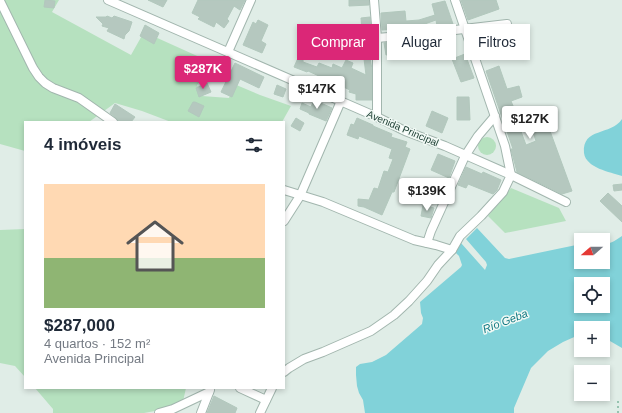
<!DOCTYPE html>
<html lang="pt">
<head>
<meta charset="utf-8">
<style>
  body { margin:0; font-family:Arial,sans-serif; background:#f6f6f7; color:#1f2937; height:100vh; display:flex; flex-direction:column; font-size:15px; white-space:nowrap }
  * { box-sizing:border-box; margin:0 }
  p { font-size:13px; color:#747a83 }
  .icon { flex:none; width:22px; height:22px; fill:none; stroke:currentColor; stroke-width:2; stroke-linecap:round; stroke-linejoin:round }
  .map { position:relative; flex:1; overflow:hidden }
  .side { position:absolute; left:24px; top:121px; width:261px; height:268px; display:flex; flex-direction:column; background:#fff; border-radius:0px; box-shadow:0 2px 6px #0003 }
  .side>* { flex:none }
  .top-card { position:absolute; left:297px; top:24px; width:265px; height:36px; display:flex; gap:8px }
  .needle { width:26px; rotate:250deg }
  .fabs { position:absolute; left:574px; top:233px; display:grid; gap:8px }
  .fabs a { display:grid; place-items:center; width:36px; height:36px; border-radius:0px; background:#fff; box-shadow:0 2px 6px #0003; font-size:20px }
  .price { position:absolute; translate:-50% -34px; padding:0 9px; border-radius:4px; background:#fff; color:#222; font-size:13px; line-height:26px; filter:drop-shadow(0 1px 2px #0008) }
  .price::after { content:''; position:absolute; left:50%; top:24px; width:12px; height:9px; margin-left:-6px; background:inherit; clip-path:polygon(0 0,100% 0,50% 100%) }
  .price.current { background:#db2777; color:#fff }
  ul { padding:0; list-style:none }
  li { display:grid; align-content:center; gap:8px; height:212px; padding:0 20px }
  li span { display:grid; place-items:center; height:124px; border-radius:0px; color:#555 }
  li>.icon { margin-inline-start:auto }
  span .icon { width:72px; height:72px; fill:#fffc; stroke-width:1 }
  li b { font-size:17px }
  h2 { display:flex; justify-content:space-between; align-items:center; height:48px; padding:0 20px; font-size:17px }
  .pill { padding:0 14px; border-radius:0px; background:#fff; box-shadow:0 2px 6px #0003; font-size:14px; line-height:36px }
  .pill.current { background:#db2777; color:#fff }
  .map>svg:first-child { display:block }
  .green { fill:#b6e1bf }
  .water { fill:#81d2d9; fill-rule:evenodd }
  .building { fill:#b5c8bf; stroke:#b2c8bd }
  .lines { fill:none; stroke-linecap:round; stroke-linejoin:round }
  .street-casing { stroke:#a2b6ae; stroke-width:10 }
  .path { stroke:#7db59f; stroke-width:1.5; stroke-dasharray:2 3; stroke-linecap:butt }
  .street { stroke:#fff; stroke-width:8 }
  .labels { text-anchor:middle; stroke-width:3; stroke-linejoin:round; paint-order:stroke }
  .street-label { font-size:10px; fill:#1f4035; stroke:#f1f9f5 }
  .water-label { font-size:11px; font-style:italic; fill:#117983; stroke:#f1f9f5 }
</style>
</head>
<body>
<div class="map">
<svg width="622" height="413" viewBox="0 0 622 413">
  <rect width="100%" height="100%" fill="#e0ede7"/>
  <g class="green">
    <polygon points="0,0 59,0 52,12 131,55 144,32 215,64 197,85 202,96 229,98 234,84 260,95 291,106 282,122 171,122 142,111 115,103 89,122 25,122 25,151 0,144"/>
    <circle cx="487" cy="146" r="9"/>
    <polygon points="511,188 559,208 566,221 505,233 488,216"/>
    <polygon points="25,229 25,377 15,366 0,363 0,230"/>
    <polygon points="35,388 186,388 182,406 144,413 53,413 53,409"/>
  </g>
  <g class="water">
    <path d="M 622,119 L 622,176 C 610,172 586,168 584,153 C 582,127 611,136 622,119 Z"/>
    <path d="M 477,228 L 505,258 L 509,259 L 581,244 L 581,262 L 603,262 L 603,243 C 610,245 616,240 622,236 L 622,348 L 603,337 L 603,328 L 581,328 L 581,334 L 563,342 L 548,351 L 531,368 L 514,408 L 514,413 L 365,413 L 363,400 L 359,393 L 357,386 L 356,375 L 356,367 L 360,364 L 372,362 L 386,355 L 422,324 L 423,318 L 421,313 L 420,302 L 461,267 L 462,265 L 459,256 L 453,250 L 461,243 L 485,270 L 487,265 L 486,262 L 466,239 ZM 581,284 L 603,284 L 603,306 L 581,306 Z"/>
  </g>
  <g class="building">
    <polygon points="45,0 55,1 54,8 44,7"/>
    <polygon points="148,0 167,0 163,7"/>
    <polygon points="198,0 245,0 240,10 234,6 227,19 229,21 224,28 216,22 214,27 198,19 200,17 192,13"/>
    <polygon points="349,0 369,0 369,5 349,6"/>
    <polygon points="461,0 496,0 499,9 468,20"/>
    <polygon points="445,1 453,24 437,26 436,20 419,26 407,27 407,28 382,30 381,13 405,11 406,21 419,20 435,15 432,4"/>
    <polygon points="107,16 112,18 114,16 132,22 129,31 125,35 124,39 107,31 109,28 102,26 103,24 96,17 106,17"/>
    <polygon points="370,17 371,38 337,41 336,33 362,31 361,18"/>
    <polygon points="258,20 268,25 261,41 266,44 262,53 243,45 253,22 256,24"/>
    <polygon points="145,25 159,33 154,44 140,36"/>
    <polygon points="491,31 495,47 478,52 472,34"/>
    <polygon points="450,36 452,58 438,59 436,46 427,48 425,39"/>
    <polygon points="515,40 517,46 511,48 509,43"/>
    <polygon points="403,41 405,58 400,58 399,53 386,55 384,43"/>
    <polygon points="298,50 303,50 303,62 317,67 319,63 332,68 333,64 342,68 346,60 353,63 351,68 366,75 364,59 370,58 372,69 372,100 356,100 356,94 349,92 350,90 308,71 307,72 294,67 298,58"/>
    <polygon points="465,54 474,78 461,82 452,59"/>
    <polygon points="235,63 264,77 259,88 240,79 232,97 221,92"/>
    <polygon points="499,66 507,89 519,86 522,97 511,101 521,125 519,126 526,145 536,141 529,120 547,114 552,131 550,131 572,191 562,194 517,172 511,149 513,149 486,71"/>
    <polygon points="207,83 211,92 199,97 196,88"/>
    <polygon points="277,85 286,89 283,97 274,94"/>
    <polygon points="457,97 469,97 470,120 457,120"/>
    <polygon points="314,100 332,108 326,121 309,114 309,113 300,109 302,103 311,107"/>
    <polygon points="193,102 195,102 204,106 199,117 188,111"/>
    <polygon points="115,104 135,117 131,122 118,122 116,118 110,113"/>
    <polygon points="432,111 448,118 442,133 426,126"/>
    <polygon points="296,118 304,123 300,131 291,126"/>
    <polygon points="357,118 373,125 373,126 392,134 391,137 407,142 405,147 410,149 394,192 392,192 382,215 364,207 358,206 358,199 369,200 374,188 378,189 384,171 388,172 393,159 389,158 392,149 359,136 358,139 347,135 351,124 354,125"/>
    <polygon points="438,154 455,161 449,178 431,170"/>
    <polygon points="466,167 482,174 483,172 501,180 497,190 493,194 468,184 466,188 458,185"/>
    <polygon points="622,184 622,190 614,191 613,185"/>
    <polygon points="608,193 622,206 622,222 600,201"/>
    <polygon points="423,205 434,208 431,218 421,216"/>
    <polygon points="214,396 237,408 235,413 207,413"/>
  </g>
  <g class="lines">
    <defs>
      <g id="street">
        <polyline points="108,0 377,117 405,131 445,146 511,175 566,202"/>
        <polyline points="374,0 377,38 377,117"/>
        <polyline points="0,1 33,68 39,77 45,83 53,88 79,98 113,122"/>
        <polyline points="377,38 412,35 507,24"/>
        <polyline points="228,52 251,0"/>
        <polyline points="284,190 323,202 414,240 436,245 452,250"/>
        <polyline points="284,221 300,196 341,101"/>
        <polyline points="427,243 431,231 465,156 478,136 495,116"/>
        <polyline points="284,372 289,368 304,359 323,352 371,331 394,315 409,301 427,281 438,265 452,250 460,236 481,216 503,192 511,175 505,146 455,0"/>
        <polyline points="240,388 266,400"/>
        <polyline points="159,413 173,409 209,392"/>
        <polyline points="201,413 210,390"/>
        <polyline points="260,413 272,388"/>
      </g>
    </defs>
    <use href="#street" class="street-casing"/>
    <polyline class="path" points="618,413 618,400"/>
    <use href="#street" class="street"/>
  </g>
  <g class="labels">
    <g class="street-label">
      <text transform="translate(403 128) rotate(23)" y="4">Avenida Principal</text>
    </g>
    <g class="water-label">
      <text transform="translate(505 321) rotate(-21)" y="4">Río Geba</text>
    </g>
  </g>
</svg>
<div class="fabs">
<a><svg class="needle" viewBox="-14 -14 28 28"><path d="M0-13l5 13h-10z" fill="#e53935"/><path d="M0 13l5-13h-10z" fill="#747a83"/></svg></a>
<a><svg class="icon" aria-label="locate" viewBox="0 0 24 24"><circle cx="12" cy="12" r="6"/><path d="M12 2v4M12 18v4M2 12h4M18 12h4"/></svg></a>
<a>+</a>
<a>−</a>
</div>
<b class="price current" style="left:203px;top:90px">$287K</b>
<b class="price" style="left:317px;top:110px">$147K</b>
<b class="price" style="left:530px;top:140px">$127K</b>
<b class="price" style="left:427px;top:212px">$139K</b>
<div class="top-card">
<a class="pill current">Comprar</a>
<a class="pill">Alugar</a>
<a class="pill">Filtros</a>
</div>
<section class="side">
<h2>4 imóveis<svg class="icon" aria-label="filters" viewBox="0 0 24 24"><path d="M4 7h16M4 17h16"/><circle cx="9" cy="7" r="2"/><circle cx="15" cy="17" r="2"/></svg></h2>
<ul>
<li><span style="background:linear-gradient(#ffd9b3 60%,#8fb573 0)"><svg class="icon" aria-label="home" viewBox="0 0 24 24"><path d="M3 11l9-7 9 7M6 9v11h12V9"/></svg></span><div><b>$287,000</b><p>4 quartos · 152 m²</p><p>Avenida Principal</p></div></li>
</ul>
</section>
</div>
</body>
</html>
